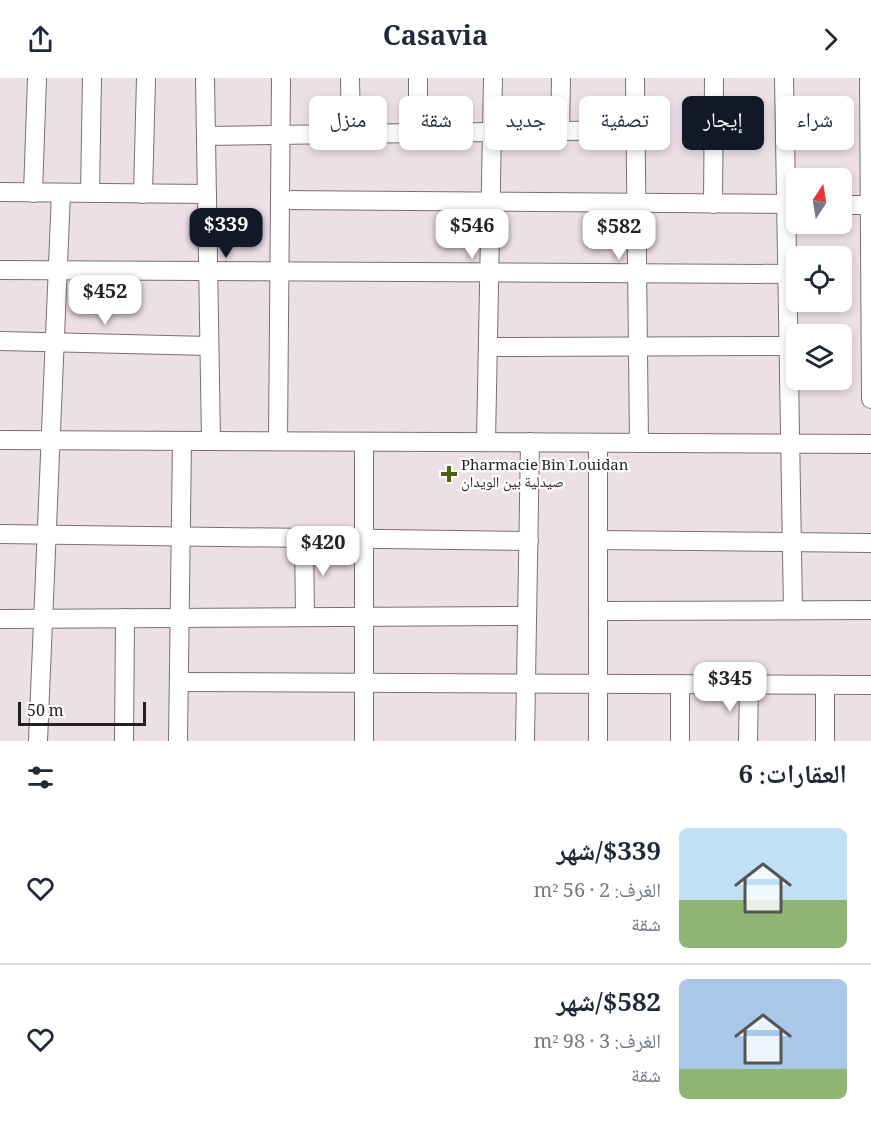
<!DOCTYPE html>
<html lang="ar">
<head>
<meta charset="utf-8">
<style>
  body { margin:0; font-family:Georgia,"Noto Naskh Arabic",serif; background:#f2f2f3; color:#1f2937; direction:rtl; height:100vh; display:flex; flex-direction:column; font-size:22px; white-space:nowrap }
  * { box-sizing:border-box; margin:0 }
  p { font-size:20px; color:#747a83 }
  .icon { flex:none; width:33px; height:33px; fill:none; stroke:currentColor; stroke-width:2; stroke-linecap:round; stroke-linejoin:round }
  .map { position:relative; height:663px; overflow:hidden; direction:ltr }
  .sheet { display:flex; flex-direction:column; background:#fff; flex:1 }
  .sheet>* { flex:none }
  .hud { position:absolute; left:18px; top:18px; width:836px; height:54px; direction:rtl; display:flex; gap:12px }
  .needle { width:39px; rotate:12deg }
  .controls { position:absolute; left:786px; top:90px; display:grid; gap:12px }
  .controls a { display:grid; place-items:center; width:66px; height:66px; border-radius:9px; background:#fff; box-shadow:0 3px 9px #0003; font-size:30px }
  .scale { position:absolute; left:18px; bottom:15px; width:128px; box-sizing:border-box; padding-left:6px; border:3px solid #241f22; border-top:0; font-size:16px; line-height:21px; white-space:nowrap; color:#241f22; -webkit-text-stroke:4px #fff; paint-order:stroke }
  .price { position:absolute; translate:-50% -51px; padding:0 14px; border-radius:12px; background:#fff; color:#222; font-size:20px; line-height:39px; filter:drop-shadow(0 2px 3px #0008) }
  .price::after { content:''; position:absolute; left:50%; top:36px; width:18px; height:14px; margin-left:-9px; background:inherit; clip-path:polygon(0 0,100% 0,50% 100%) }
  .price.on { background:#111827; color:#fff }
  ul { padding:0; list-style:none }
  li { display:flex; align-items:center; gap:18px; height:150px; padding:0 24px }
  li+li { border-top:2px solid #e0e1e3 }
  li span { display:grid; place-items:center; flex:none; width:168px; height:120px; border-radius:9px; color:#555 }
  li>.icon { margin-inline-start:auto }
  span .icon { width:72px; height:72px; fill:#fffc; stroke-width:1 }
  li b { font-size:26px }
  h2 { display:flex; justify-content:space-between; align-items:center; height:72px; padding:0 24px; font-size:26px }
  .chip { padding:0 21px; border-radius:9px; background:#fff; box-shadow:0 3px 9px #0003; font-size:21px; line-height:54px }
  .chip.on { background:#111827; color:#fff }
  header { display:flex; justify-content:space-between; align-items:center; height:78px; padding:0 24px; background:#fff; font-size:27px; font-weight:800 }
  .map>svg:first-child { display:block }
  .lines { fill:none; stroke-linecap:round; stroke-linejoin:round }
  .minor-casing { stroke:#7b6f75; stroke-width:20 }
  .minor { stroke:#fff; stroke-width:18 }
  .poi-dot { fill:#496211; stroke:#fff; stroke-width:2 }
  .labels { text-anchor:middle; stroke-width:4.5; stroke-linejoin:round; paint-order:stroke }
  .poi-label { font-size:15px; fill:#241f22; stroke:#fff; text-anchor:start }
</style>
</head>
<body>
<header><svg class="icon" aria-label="forward" viewBox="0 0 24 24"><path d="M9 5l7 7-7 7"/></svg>Casavia<svg class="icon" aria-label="share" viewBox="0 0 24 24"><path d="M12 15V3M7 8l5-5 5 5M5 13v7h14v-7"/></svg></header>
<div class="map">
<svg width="871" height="663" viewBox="0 0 871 663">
  <rect width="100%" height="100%" fill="#eddfe6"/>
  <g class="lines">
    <defs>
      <g id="minor">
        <polyline points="205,0 211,363"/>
        <polyline points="350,0 351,56"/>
        <polyline points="418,0 418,55"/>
        <polyline points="635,0 639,365"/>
        <polyline points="784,0 793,532"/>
        <polyline points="869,0 871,321"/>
        <polyline points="560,53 561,0"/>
        <polyline points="206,58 635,52"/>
        <polyline points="0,114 207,116"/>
        <polyline points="33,115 37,0"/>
        <polyline points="90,115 92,0"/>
        <polyline points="143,116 146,0"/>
        <polyline points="280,122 796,126"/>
        <polyline points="713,126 714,0"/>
        <polyline points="842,127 870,127"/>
        <polyline points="0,192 787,196"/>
        <polyline points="0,263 209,268"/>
        <polyline points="488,269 789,268"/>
        <polyline points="0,362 871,366"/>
        <polyline points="278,363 281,0"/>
        <polyline points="364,364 364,663"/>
        <polyline points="486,364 493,0"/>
        <polyline points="598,365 598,663"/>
        <polyline points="0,456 529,463"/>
        <polyline points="304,460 305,539"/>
        <polyline points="598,462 871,465"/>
        <polyline points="598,533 871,532"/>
        <polyline points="0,541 527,538"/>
        <polyline points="179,604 871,607"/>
        <polyline points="680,606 680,663"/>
        <polyline points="825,607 825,663"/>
        <polyline points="38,663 61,115"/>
        <polyline points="124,663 125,540"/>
        <polyline points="178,663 182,363"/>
        <polyline points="525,663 530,364"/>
        <polyline points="748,663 749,607"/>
      </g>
    </defs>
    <use href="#minor" class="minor-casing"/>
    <use href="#minor" class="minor"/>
  </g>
  <path class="poi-dot" d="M446 387h6v6h6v6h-6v6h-6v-6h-6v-6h6z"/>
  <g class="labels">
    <g class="poi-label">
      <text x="461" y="392">Pharmacie Bin Louidan<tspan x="461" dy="17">صيدلية بين الويدان</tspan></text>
    </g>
  </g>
</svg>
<div class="controls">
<a><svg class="needle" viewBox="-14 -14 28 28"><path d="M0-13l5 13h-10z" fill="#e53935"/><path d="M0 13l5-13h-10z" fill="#747a83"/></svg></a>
<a><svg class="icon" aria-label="locate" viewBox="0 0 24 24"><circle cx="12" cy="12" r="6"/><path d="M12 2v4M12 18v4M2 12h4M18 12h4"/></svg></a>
<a><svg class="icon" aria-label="layers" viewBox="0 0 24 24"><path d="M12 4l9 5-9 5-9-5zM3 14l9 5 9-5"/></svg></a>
</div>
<div class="scale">50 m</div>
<b class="price on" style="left:226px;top:181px">$339</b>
<b class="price" style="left:472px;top:182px">$546</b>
<b class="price" style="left:619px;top:183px">$582</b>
<b class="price" style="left:105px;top:248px">$452</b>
<b class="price" style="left:323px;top:499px">$420</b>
<b class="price" style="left:730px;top:635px">$345</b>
<div class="hud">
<a class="chip">شراء</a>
<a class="chip on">إيجار</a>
<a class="chip">تصفية</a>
<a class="chip">جديد</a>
<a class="chip">شقة</a>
<a class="chip">منزل</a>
</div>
</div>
<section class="sheet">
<h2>العقارات: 6<svg class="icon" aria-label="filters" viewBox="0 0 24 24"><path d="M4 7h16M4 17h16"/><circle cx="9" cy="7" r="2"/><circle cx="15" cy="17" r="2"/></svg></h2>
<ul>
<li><span style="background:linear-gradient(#bfe0f5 60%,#8fb573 0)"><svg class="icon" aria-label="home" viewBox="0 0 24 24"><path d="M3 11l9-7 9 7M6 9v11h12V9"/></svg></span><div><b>$339/شهر</b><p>الغرف: 2 · 56 m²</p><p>شقة</p></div><svg class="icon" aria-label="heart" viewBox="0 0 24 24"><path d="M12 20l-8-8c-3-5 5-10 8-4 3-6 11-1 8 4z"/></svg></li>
<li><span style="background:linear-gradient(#a9c7e8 75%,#8fb573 0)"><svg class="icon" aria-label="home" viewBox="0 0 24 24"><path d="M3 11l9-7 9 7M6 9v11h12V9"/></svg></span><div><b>$582/شهر</b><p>الغرف: 3 · 98 m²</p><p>شقة</p></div><svg class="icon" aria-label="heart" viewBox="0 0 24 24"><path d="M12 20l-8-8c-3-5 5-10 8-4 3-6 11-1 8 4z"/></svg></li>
</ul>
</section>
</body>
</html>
